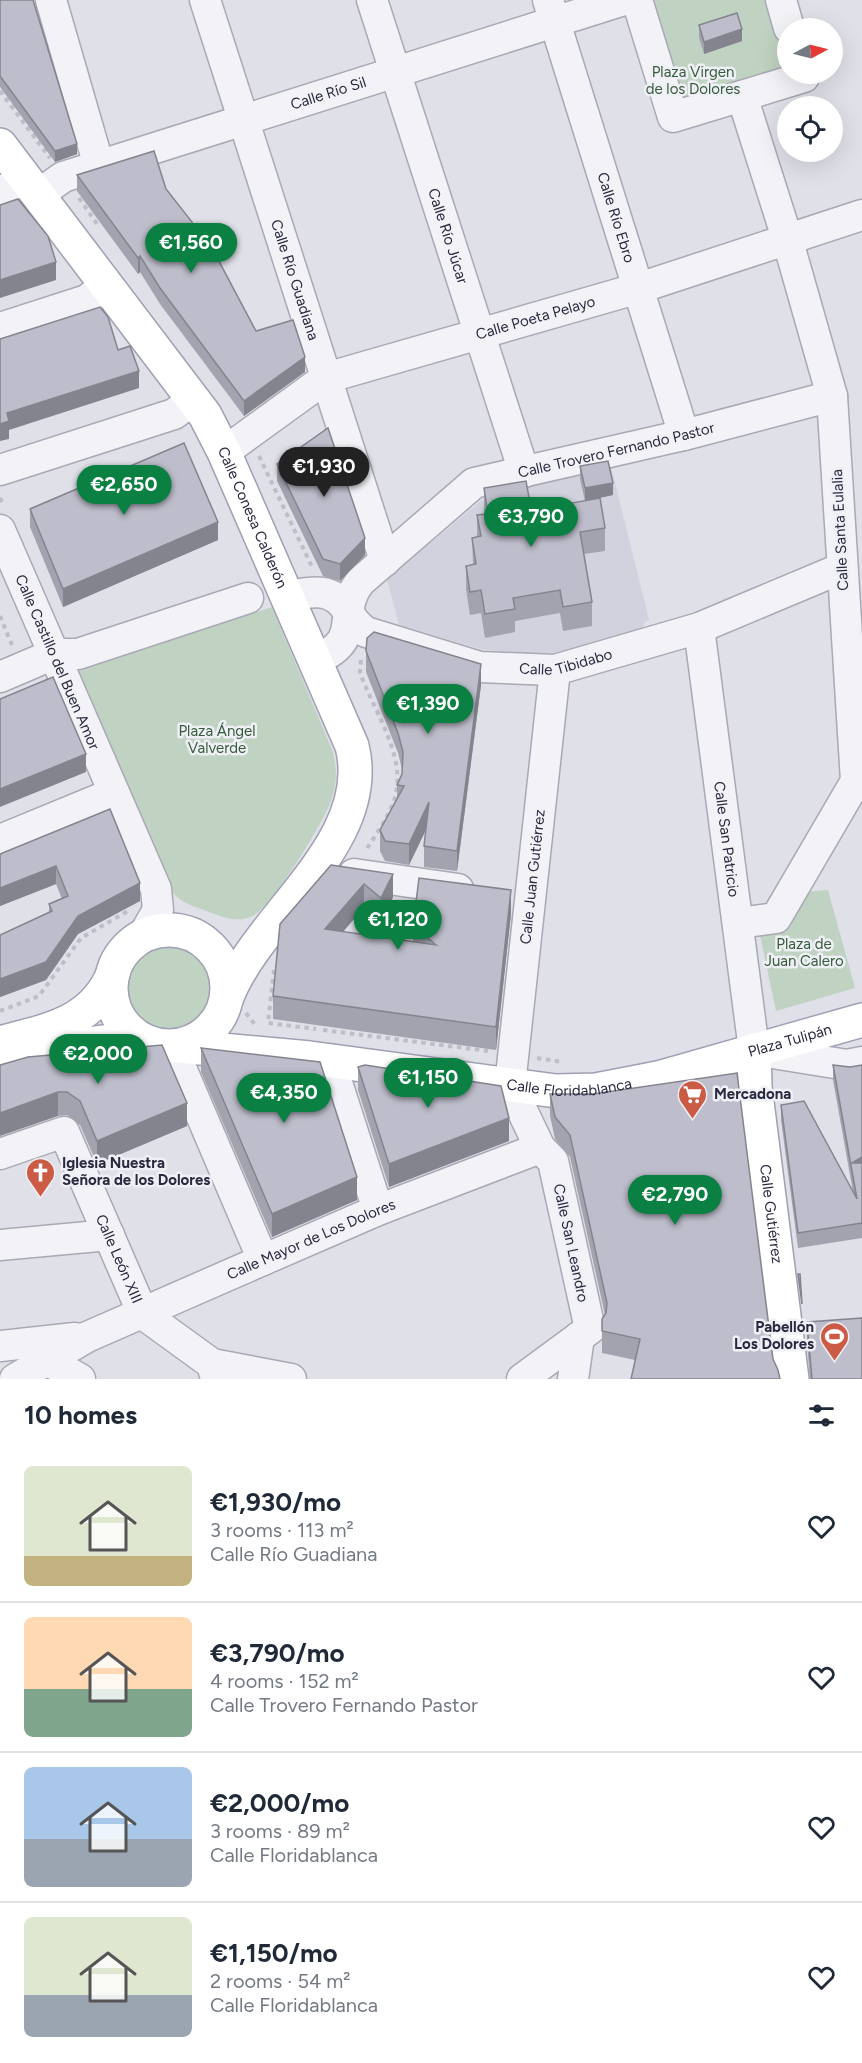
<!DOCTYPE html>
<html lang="en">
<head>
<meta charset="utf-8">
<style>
  body { margin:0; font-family:Figtree,sans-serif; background:#f6f6f7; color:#1f2937; height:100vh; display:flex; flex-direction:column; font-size:22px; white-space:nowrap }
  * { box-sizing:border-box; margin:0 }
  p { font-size:20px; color:#747a83 }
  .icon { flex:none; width:33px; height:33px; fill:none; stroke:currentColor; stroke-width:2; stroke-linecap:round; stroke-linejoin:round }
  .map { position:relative; height:1379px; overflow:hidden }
  .panel { display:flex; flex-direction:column; background:#fff; flex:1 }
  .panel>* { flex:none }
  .needle { width:39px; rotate:83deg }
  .tools { position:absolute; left:777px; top:18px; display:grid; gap:12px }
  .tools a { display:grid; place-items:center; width:66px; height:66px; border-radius:50%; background:#fff; box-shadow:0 6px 24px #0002; font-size:30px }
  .price { position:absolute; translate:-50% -51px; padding:0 14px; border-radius:21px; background:#0b8043; color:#fff; font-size:20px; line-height:39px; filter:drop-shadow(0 2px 3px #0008) }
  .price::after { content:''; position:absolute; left:50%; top:36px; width:18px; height:14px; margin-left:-9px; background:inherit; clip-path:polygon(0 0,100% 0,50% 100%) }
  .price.current { background:#222; color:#fff }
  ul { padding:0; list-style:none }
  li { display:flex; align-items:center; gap:18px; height:150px; padding:0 24px }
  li+li { border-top:2px solid #e0e1e3 }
  li span { display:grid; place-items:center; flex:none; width:168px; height:120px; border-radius:9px; color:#555 }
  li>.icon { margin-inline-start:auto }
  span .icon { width:72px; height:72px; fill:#fffc; stroke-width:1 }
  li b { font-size:26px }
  h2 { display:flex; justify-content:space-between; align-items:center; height:72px; padding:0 24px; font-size:26px }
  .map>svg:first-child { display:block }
  .built { fill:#d1d2dd }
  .green { fill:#c0d2c1 }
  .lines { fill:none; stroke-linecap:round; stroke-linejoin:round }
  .minor-casing { stroke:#a8a9b5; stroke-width:33 }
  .major-casing { stroke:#9fa0b4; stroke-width:36 }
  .path { stroke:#bdbec7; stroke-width:4; stroke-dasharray:4.5 4.5; stroke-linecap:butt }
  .minor { stroke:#f2f2f7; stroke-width:30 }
  .major { stroke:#fff; stroke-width:33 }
  .wall { fill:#a3a3af }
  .shaded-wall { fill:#84848e }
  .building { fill:#bdbdcb; stroke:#84848e; stroke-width:1.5 }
  .labels { text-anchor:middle; stroke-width:5; stroke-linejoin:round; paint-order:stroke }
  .park-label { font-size:15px; fill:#365b3a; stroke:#efeff6 }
  .street-label { font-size:15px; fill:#28293f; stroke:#efeff6 }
  .poi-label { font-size:15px; font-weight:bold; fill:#28293f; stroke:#efeff6; text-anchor:start }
</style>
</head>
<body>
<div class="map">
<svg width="862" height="1379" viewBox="0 0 862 1379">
  <rect width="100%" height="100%" fill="#dfe0e8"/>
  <polygon class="built" points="611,467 649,620 645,622 636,639 533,656 480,649 399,625 387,580 484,498"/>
  <g class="green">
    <polygon points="637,0 781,0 788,28 788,74 673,117"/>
    <path d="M 272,607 L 333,752 C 337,767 337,783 332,798 C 325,821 273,905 253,916 C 236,924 220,916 204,910 C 190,905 179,902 170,889 L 76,672 Z"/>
    <polygon points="828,890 855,988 776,1011 757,921 790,893"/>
    <path d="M 167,930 C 206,932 224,953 225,990 C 225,1005 222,1018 211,1029 C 204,1036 195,1039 187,1043 L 125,1026 C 98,986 120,935 167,930 Z"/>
  </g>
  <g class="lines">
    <defs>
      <g id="minor">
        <polyline points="51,0 99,166"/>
        <path id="s1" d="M 205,0 L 385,561"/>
        <path id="s2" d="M 372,0 L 524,472"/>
        <path id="s3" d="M 548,0 L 684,435"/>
        <polyline points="637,0 673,117 804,77 803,74"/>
        <polyline points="781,0 789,28"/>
        <polyline points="0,193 25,177"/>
        <path id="s4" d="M 38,195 L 63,177 L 624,0"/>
        <polyline points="0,328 87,300 106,285"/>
        <path id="s5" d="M 224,452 L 326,378 L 639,288 L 862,215"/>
        <polyline points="0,470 174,414 194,399"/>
        <path id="s6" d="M 0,530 L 156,889 L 158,910 L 143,936"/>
        <path id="s7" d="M 287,596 C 310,592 332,586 347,610 C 353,620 357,626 366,632 L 480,667 L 555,670 L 699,628 L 842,568"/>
        <path id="s8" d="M 699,628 L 754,1050 L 847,1065 L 862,1062"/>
        <path id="s9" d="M 315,660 C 367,639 334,612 361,581 L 474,483 L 684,435 L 832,396"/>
        <polyline points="0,677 54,654 78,654 248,598"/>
        <polyline points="0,840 114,793"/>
        <polyline points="354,874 458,889"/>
        <polyline points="738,923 776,918 856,781 832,396 787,238 742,96"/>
        <polyline points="168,1046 178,1061 263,1260"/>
        <polyline points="330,1061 378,1210"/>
        <path id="s10" d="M 0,1154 L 64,1132 L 143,1314 L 212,1364 L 216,1379"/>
        <polyline points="0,1245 109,1235"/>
        <polyline points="0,1346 75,1338"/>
        <polyline points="47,1360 80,1379"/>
        <polyline points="212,1364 291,1379"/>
        <path id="s11" d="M 15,1379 L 87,1337 L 263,1260 L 378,1210 L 540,1148"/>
        <path id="s12" d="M 522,1379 L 590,1329 L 553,1161 L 540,1148 L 510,1085 L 555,670"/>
        <polyline points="573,1379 579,1337"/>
      </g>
      <g id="major">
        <path id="s13" d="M 0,145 L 205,415 L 224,452 L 352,746 C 376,842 258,916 227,997"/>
        <circle cx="169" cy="988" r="58"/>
        <path d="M 0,1043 C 47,1030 92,1024 113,974"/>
        <path id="s14" d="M 178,1046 L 310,1058 L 556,1091 L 596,1090 L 658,1078 L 862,1020"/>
        <path id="s15" d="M 754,1050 L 755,1086 L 792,1379"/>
        <path d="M 0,1069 C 48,1055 99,1034 149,1043"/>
      </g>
    </defs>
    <use href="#minor" class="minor-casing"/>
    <use href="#major" class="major-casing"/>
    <g class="path">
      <polyline points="0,91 50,158"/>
      <polyline points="79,198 97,224"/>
      <polyline points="259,456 313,569"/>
      <polyline points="0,498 4,506"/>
      <polyline points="0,616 12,645"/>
      <path d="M 361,660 L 360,672 C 372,708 402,749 397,788 C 395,808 377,833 366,850"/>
      <polyline points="180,916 200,922 226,943"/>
      <polyline points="274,970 268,1023 316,1029"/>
      <polyline points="0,1011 39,996 81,938 128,911"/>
      <polyline points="246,1013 256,1026"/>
      <polyline points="323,1030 488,1051"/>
      <polyline points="537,1058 563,1062"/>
    </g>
    <use href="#minor" class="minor"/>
    <use href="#major" class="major"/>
  </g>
  <g class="wall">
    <polygon points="0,0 77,154 55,162 0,87"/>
    <polygon points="699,25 742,41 704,54 699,38"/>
    <polygon points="77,175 166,189 203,257 256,331 305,372 244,416 160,304 140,272 138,274 77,191"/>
    <polygon points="277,464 365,555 340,581 323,576 277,481"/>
    <polygon points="580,466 613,495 585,501 580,479"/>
    <polygon points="484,488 530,503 555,506 605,528 605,551 584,554 592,602 592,626 563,631 560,613 515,621 515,632 485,638 481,613 470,615 466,589 466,566 473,565 472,538 477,537 477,515 484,514"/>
    <polygon points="30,509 218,540 63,607 30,527"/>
    <polygon points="366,651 481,685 457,871 424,867 424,846 426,830 409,865 385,861 380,851 380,830 397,798 397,785 402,774 402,769 398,753 366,672"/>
    <polygon points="110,809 140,901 78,934 46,980 0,997 0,935 49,913 49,904 62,899 56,884 0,906 0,854"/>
    <polygon points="331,865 393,897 381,922 364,907 343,932 413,942 413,926 511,914 496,1050 273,1019 273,996"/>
    <polygon points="201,1048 357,1200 272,1237 201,1072"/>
    <polygon points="0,1065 187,1126 97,1164 80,1125 67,1115 58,1116"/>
    <polygon points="833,1065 850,1067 862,1065 862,1238 798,1248 781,1120 781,1105 853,1192 833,1080"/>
    <polygon points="358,1067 509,1141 389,1187 358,1090"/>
    <polygon points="737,1073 635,1360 602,1353 602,1319 605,1315 570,1157 555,1139 550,1116 550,1094 593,1094"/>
    <polygon points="807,1322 862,1379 810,1379 807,1344"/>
  </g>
  <g class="shaded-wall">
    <polygon points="742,29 742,41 704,54 704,42"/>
    <polygon points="77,144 77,154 55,162 55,151"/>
    <polygon points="140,256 140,272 138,274 138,258"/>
    <polygon points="56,262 56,280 0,298 0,280"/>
    <polygon points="305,357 305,372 244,416 244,401"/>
    <polygon points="139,371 139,388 9,430 9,439 0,441 0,424 7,413"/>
    <polygon points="613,483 613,495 585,501 585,488"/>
    <polygon points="218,522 218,540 63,607 63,589"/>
    <polygon points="365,538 365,555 340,581 340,564"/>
    <polygon points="481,664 481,685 457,871 457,851"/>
    <polygon points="86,754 86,772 0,807 0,789"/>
    <polygon points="429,802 429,823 409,865 409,844"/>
    <polygon points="56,866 56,884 0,906 0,888"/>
    <polygon points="393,874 393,897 381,922 381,898"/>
    <polygon points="140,883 140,901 78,934 46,980 0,997 0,979 78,916"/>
    <polygon points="364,884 364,907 325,953 325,929"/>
    <polygon points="511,890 511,914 496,1050 496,1027"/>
    <polygon points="58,1092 58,1116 0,1136 0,1113"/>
    <polygon points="187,1103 187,1126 97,1164 97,1141"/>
    <polygon points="509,1118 509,1141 389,1187 389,1164"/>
    <polygon points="862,1157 862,1172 852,1163"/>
    <polygon points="357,1177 357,1200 272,1237 272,1214"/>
  </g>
  <g class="building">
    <polygon points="0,0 33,0 77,144 55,151 0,76"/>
    <polygon points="737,13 742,29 704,42 699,25"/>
    <polygon points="154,151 166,189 192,222 203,257 213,250 256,331 293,320 305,357 244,401 160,288 140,256 138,258 77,175"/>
    <polygon points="18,199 48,236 56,262 0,280 0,205"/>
    <polygon points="100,307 108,317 118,350 130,346 139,371 7,413 9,421 0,424 0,339"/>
    <polygon points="328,428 365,538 340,564 323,559 277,464"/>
    <polygon points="184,443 218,522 63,589 30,509"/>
    <polygon points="608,461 613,483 585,488 580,466"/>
    <polygon points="526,481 530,503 554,499 555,506 600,498 605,528 580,532 592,602 563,607 560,590 513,598 515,609 485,614 481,590 470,592 466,566 476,564 472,538 481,536 477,515 488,514 484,488"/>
    <polygon points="374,632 481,664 457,851 424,846 429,802 409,844 385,841 380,830 404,786 397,785 402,774 403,752 398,733 366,651 367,638"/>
    <polygon points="53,677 86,754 0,789 0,699"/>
    <polygon points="110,809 140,883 78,916 46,962 0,979 0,935 52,911 49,904 68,896 56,866 0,888 0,854"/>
    <polygon points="331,865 393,874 381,898 364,884 325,929 436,945 413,926 419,878 511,890 496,1027 273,996 280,924"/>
    <polygon points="162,1045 187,1103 97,1141 80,1101 67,1092 58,1092 0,1113 0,1065 28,1057"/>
    <polygon points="201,1048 320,1062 357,1177 272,1214"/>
    <polygon points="365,1065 501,1086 509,1118 389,1164 358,1067"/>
    <polygon points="833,1065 850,1067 862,1065 862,1157 852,1163 862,1163 862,1223 798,1233 781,1105 804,1101 857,1199"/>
    <polygon points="737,1073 773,1359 778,1370 780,1379 631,1379 640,1339 602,1331 602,1319 606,1313 607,1303 570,1135 555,1117 550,1094 593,1094"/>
    <polygon points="798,1274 800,1274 802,1304"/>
    <polygon points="862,1318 862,1379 812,1379 807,1322"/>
  </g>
  <defs>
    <symbol id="supermarket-pin" viewBox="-11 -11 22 30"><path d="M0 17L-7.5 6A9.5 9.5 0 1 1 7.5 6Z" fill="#cc5b45" stroke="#efeff6"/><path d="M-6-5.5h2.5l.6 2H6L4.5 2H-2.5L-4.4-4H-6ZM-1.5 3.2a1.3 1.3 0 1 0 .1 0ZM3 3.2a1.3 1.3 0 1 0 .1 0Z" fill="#fff"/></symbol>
    <symbol id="church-pin" viewBox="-11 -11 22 30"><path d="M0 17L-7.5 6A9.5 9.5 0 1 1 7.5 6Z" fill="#cc5b45" stroke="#efeff6"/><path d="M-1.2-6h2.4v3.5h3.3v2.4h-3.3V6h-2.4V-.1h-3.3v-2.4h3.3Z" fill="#fff"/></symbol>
    <symbol id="stadium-pin" viewBox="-11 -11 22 30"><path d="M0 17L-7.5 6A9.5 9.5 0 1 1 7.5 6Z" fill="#cc5b45" stroke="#efeff6"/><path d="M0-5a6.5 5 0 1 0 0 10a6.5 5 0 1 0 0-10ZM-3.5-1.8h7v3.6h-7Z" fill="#fff"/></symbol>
  </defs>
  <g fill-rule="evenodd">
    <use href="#supermarket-pin" x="676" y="1078" width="33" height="45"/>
    <use href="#church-pin" x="24" y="1156" width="33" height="45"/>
    <use href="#stadium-pin" x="818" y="1320" width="33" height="45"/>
  </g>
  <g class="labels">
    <g class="park-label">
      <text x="693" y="77">Plaza Virgen<tspan x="693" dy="17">de los Dolores</tspan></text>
      <text x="217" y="736">Plaza Ángel<tspan x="217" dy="17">Valverde</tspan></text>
      <text x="804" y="949">Plaza de<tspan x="804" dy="17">Juan Calero</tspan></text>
    </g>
    <g class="street-label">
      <text dy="5" stroke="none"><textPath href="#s4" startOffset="309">Calle Río Sil</textPath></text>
      <text dy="5" stroke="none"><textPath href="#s3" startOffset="228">Calle Río Ebro</textPath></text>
      <text dy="5" stroke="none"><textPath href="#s2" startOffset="248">Calle Río Júcar</textPath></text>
      <text dy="5" stroke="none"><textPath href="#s1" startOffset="294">Calle Río Guadiana</textPath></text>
      <text dy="5" stroke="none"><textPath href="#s5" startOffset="344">Calle Poeta Pelayo</textPath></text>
      <text dy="5" stroke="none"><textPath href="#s9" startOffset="393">Calle Trovero Fernando Pastor</textPath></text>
      <text dy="5" stroke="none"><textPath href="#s13" startOffset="452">Calle Conesa Calderón</textPath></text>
      <text transform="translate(840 530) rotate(-93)" y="5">Calle Santa Eulalia</text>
      <text dy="5" stroke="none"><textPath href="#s7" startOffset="302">Calle Tibidabo</textPath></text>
      <text dy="5" stroke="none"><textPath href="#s6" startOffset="144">Calle Castillo del Buen Amor</textPath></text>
      <text dy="5" stroke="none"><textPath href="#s8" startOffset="213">Calle San Patricio</textPath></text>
      <text dy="5" stroke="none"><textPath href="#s12" startOffset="554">Calle Juan Gutiérrez</textPath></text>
      <text dy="5" stroke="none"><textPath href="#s14" startOffset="621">Plaza Tulipán</textPath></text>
      <text dy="5" stroke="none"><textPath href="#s14" startOffset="394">Calle Floridablanca</textPath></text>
      <text dy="5" stroke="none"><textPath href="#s15" startOffset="165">Calle Gutiérrez</textPath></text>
      <text dy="5" stroke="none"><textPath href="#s11" startOffset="328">Calle Mayor de Los Dolores</textPath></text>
      <text transform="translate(571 1243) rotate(78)" y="5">Calle San Leandro</text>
      <text dy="5" stroke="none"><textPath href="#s10" startOffset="206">Calle León XIII</textPath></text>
    </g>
    <g class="poi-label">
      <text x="714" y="1099">Mercadona</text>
      <text x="62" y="1168">Iglesia Nuestra<tspan x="62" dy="17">Señora de los Dolores</tspan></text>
      <text x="814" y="1332" text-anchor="end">Pabellón<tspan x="814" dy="17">Los Dolores</tspan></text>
    </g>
  </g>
</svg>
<div class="tools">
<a><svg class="needle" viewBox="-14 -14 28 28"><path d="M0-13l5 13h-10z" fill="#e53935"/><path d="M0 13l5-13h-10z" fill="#747a83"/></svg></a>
<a><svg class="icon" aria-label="locate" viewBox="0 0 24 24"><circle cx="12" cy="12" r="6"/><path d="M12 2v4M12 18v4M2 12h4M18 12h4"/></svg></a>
</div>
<b class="price" style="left:191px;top:274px">€1,560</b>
<b class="price current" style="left:324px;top:498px">€1,930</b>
<b class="price" style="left:124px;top:516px">€2,650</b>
<b class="price" style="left:531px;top:548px">€3,790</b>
<b class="price" style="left:428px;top:735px">€1,390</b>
<b class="price" style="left:398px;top:951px">€1,120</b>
<b class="price" style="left:98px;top:1085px">€2,000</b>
<b class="price" style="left:428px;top:1109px">€1,150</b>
<b class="price" style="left:284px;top:1124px">€4,350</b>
<b class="price" style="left:675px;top:1226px">€2,790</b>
</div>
<section class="panel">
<h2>10 homes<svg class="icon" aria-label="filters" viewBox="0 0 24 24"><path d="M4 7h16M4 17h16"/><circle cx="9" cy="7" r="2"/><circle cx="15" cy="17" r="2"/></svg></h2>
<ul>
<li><span style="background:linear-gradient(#dfe7d0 75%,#c2b280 0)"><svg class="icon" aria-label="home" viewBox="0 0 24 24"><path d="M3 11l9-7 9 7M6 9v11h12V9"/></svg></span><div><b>€1,930/mo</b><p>3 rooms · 113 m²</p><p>Calle Río Guadiana</p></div><svg class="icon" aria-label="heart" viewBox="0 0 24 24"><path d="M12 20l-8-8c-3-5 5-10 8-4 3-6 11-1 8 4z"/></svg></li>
<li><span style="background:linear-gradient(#ffd9b3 60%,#7fa58c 0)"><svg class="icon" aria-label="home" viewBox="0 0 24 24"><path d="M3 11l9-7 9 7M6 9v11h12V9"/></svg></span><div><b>€3,790/mo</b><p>4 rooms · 152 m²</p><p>Calle Trovero Fernando Pastor</p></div><svg class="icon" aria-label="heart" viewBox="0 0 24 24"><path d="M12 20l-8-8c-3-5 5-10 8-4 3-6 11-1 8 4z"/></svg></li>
<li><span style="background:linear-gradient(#a9c7e8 60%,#9aa5b1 0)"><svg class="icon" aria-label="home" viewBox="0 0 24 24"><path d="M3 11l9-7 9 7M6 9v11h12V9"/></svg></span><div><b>€2,000/mo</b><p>3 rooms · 89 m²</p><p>Calle Floridablanca</p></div><svg class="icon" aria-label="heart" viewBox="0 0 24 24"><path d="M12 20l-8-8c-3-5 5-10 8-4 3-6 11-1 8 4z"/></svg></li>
<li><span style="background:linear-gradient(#dfe7d0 65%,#9aa5b1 0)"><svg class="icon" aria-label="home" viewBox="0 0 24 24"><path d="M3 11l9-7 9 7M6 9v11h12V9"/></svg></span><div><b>€1,150/mo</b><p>2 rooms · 54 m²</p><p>Calle Floridablanca</p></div><svg class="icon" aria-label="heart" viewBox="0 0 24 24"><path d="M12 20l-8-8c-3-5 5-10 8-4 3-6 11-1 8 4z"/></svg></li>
</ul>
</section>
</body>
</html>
